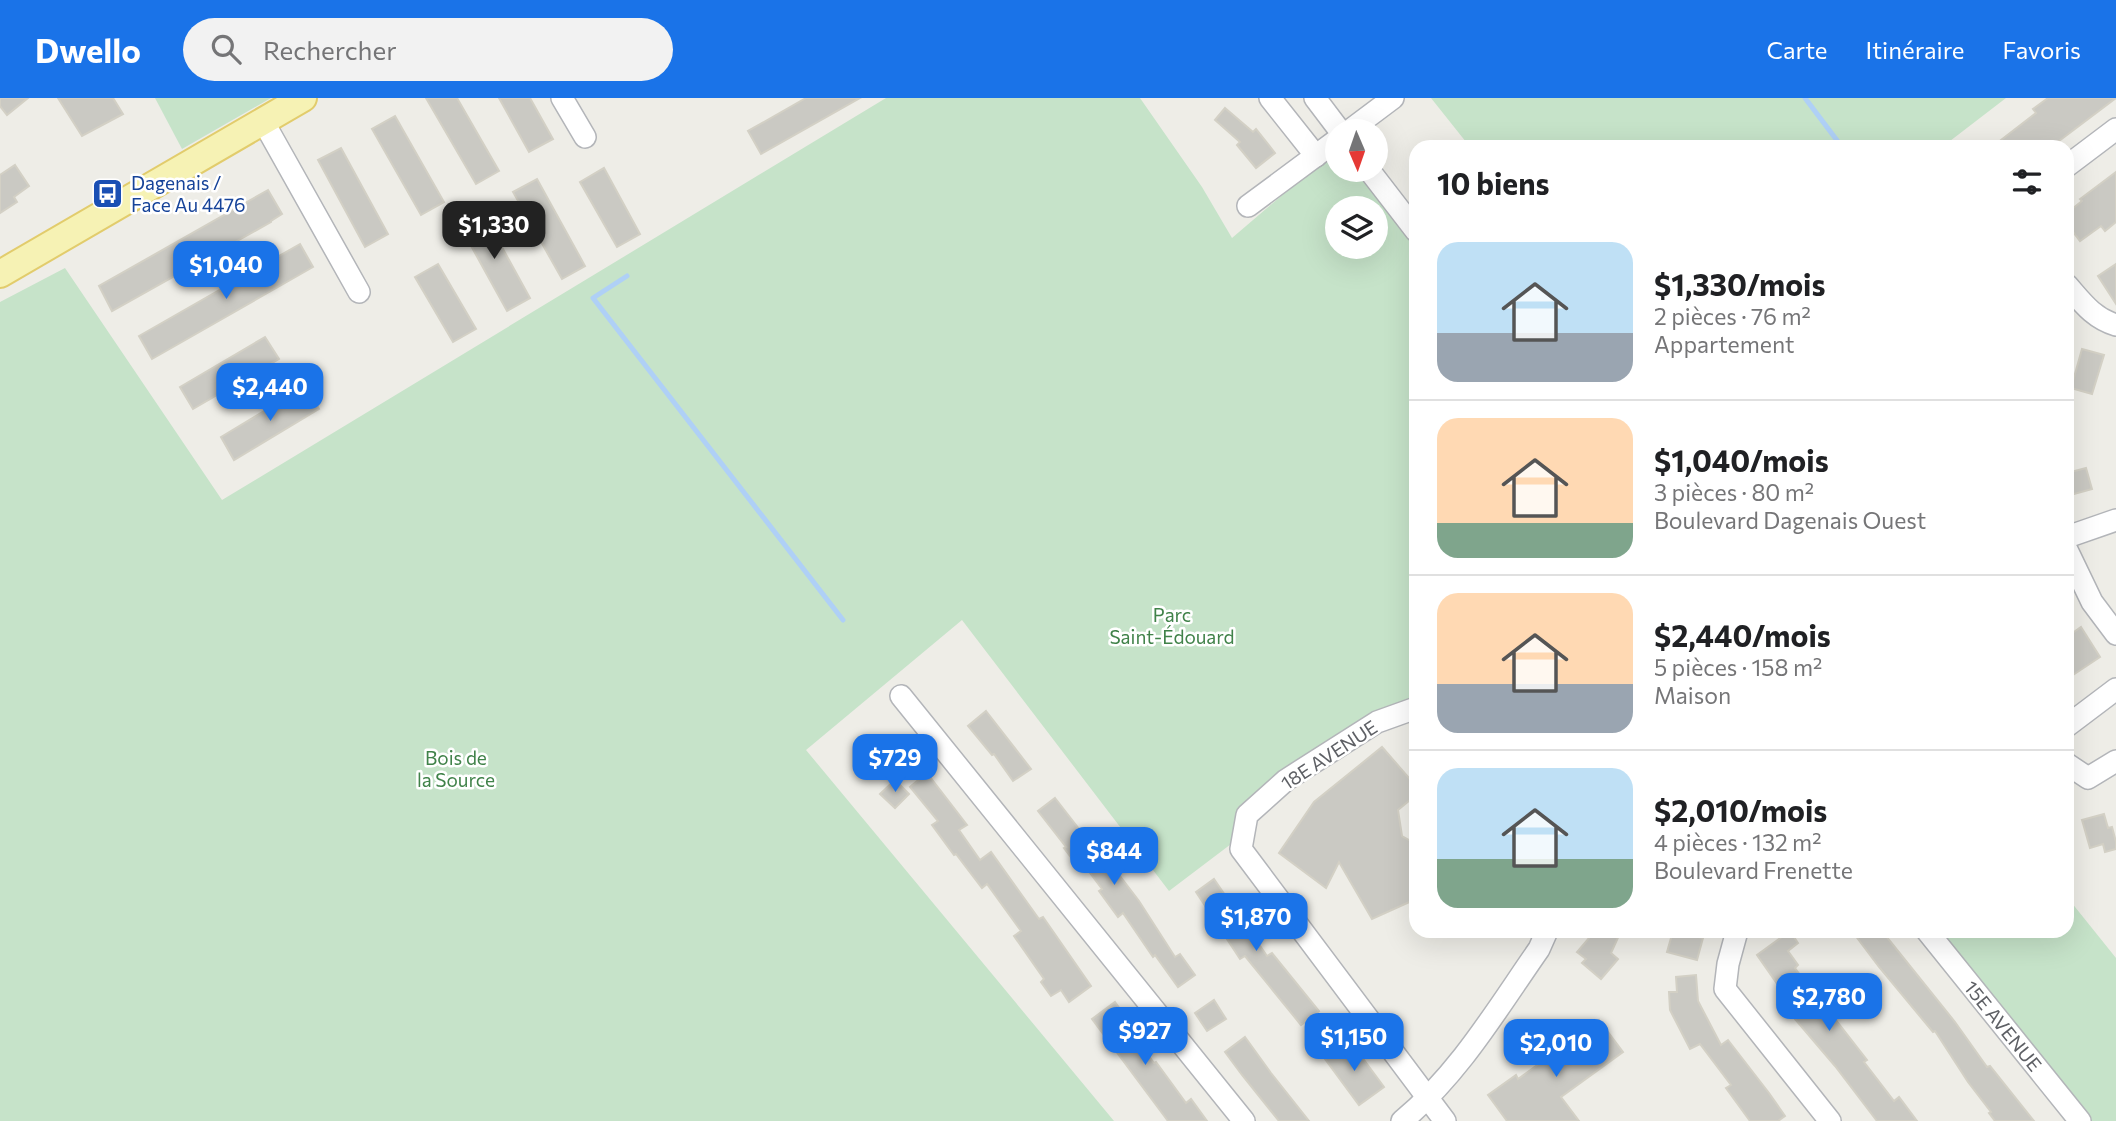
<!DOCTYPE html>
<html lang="fr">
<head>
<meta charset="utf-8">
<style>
  body { margin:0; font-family:Commissioner,sans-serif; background:#f2f2f2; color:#202124; height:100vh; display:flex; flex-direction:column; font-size:26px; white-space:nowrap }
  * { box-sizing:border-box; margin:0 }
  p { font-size:23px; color:#757577 }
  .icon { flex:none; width:38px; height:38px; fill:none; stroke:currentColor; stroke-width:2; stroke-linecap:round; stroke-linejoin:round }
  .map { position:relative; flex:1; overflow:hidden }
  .details { position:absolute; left:1409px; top:42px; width:665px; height:798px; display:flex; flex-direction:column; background:#fff; border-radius:21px; box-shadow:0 7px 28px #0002 }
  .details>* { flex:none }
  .needle { width:46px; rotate:178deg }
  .fabs { position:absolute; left:1325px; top:21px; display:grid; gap:14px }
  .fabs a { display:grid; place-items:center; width:63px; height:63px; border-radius:50%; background:#fff; box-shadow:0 7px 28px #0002; font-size:35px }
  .price { position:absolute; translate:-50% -60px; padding:0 16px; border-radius:14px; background:#1a73e8; color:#fff; font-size:23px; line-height:46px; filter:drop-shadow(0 2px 4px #0008) }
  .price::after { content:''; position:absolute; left:50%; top:42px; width:21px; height:16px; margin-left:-10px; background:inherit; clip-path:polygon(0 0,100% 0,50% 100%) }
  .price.active { background:#222; color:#fff }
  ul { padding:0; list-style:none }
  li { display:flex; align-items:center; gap:21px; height:175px; padding:0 28px }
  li+li { border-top:2px solid #e0e0e0 }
  li span { display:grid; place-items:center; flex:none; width:196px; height:140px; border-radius:21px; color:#555 }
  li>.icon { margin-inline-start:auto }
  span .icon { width:84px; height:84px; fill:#fffc; stroke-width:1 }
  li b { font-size:30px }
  h2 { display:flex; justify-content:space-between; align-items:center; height:84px; padding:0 28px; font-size:30px }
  header { display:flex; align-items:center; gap:42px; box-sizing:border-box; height:98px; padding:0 35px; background:#1a73e8; color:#fff }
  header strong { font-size:33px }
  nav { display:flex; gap:38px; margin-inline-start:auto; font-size:24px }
  .search { width:490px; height:63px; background:#f2f2f2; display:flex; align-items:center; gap:18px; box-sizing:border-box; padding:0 24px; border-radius:38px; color:#757577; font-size:26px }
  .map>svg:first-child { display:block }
  .green { fill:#c6e3c9; fill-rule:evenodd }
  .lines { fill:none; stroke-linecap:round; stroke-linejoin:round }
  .stream { stroke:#afd0f6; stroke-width:5 }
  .building { fill:#cac9c3; stroke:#d3d0c5; stroke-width:2 }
  .minor-casing { stroke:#b3b5b9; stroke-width:24 }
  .major-casing { stroke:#e2cc6c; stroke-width:30 }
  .minor { stroke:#fff; stroke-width:21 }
  .major { stroke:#f6f2b4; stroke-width:26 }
  .labels { text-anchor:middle; stroke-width:5; stroke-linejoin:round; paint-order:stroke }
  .transit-label { font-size:19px; fill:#164399; stroke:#fff; text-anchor:start }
  .park-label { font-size:19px; fill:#408249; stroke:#fff }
  .street-label { font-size:19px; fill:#5e6065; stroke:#fff }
</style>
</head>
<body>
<header>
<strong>Dwello</strong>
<div class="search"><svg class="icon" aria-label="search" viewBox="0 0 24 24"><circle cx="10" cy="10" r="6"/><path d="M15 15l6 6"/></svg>Rechercher</div>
<nav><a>Carte</a><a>Itinéraire</a><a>Favoris</a></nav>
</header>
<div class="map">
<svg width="2116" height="1023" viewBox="0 0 2116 1023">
  <rect width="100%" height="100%" fill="#eeede7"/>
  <g class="green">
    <polygon points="155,0 271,0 182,51"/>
    <path d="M 886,0 L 1140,0 L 1202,89 L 1232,140 L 1321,64 L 1337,53 L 1337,72 L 1366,72 L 1416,135 L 1416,616 L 1254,702 L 1239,740 L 1169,793 L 962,522 L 806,652 L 1114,1023 L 0,1023 L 0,204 L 65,170 L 222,402 ZM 1337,110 L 1376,110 L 1376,149 L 1337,149 Z"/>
    <polygon points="1431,0 2006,0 1950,43 1949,49 1470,49"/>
    <polygon points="2067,799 2116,860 2116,1023 2085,1023 1931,833 2067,833"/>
  </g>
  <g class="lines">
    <g class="stream">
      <polyline points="1805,0 1842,49"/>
      <polyline points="627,178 593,200 843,522"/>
    </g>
  </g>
  <g class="building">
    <polygon points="0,0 28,0 7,17 0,8"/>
    <polygon points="58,0 113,0 123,16 82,38"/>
    <polygon points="426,0 457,0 499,73 476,86"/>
    <polygon points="499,0 530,0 553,41 529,54"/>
    <polygon points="806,0 860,0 761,56 748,33"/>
    <polygon points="2048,0 2116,0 2051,49 1992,49 2036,15 2033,11"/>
    <polygon points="1225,10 1253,34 1256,31 1275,55 1256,70 1237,47 1240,44 1215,22"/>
    <polygon points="395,18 444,104 421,117 372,31"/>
    <polygon points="341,50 388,136 365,149 318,62"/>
    <polygon points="15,67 29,88 14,99 17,104 0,115 0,77"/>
    <polygon points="604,70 640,136 617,149 580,84"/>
    <polygon points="2116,74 2116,124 2105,133 2101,128 2080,143 2067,126 2067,115 2082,103 2080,101"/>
    <polygon points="537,81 585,168 562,181 513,94"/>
    <polygon points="268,92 282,116 271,123 271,124 112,213 99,188"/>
    <polygon points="482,113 530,200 507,213 459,126"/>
    <polygon points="300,146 313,169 152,261 139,238"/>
    <polygon points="438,166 476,231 453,244 415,179"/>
    <polygon points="2116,166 2116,206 2098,178"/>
    <polygon points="265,239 279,261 193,311 180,289"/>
    <polygon points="2082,251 2104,257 2092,296 2071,290"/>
    <polygon points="306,288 319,311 234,362 221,339"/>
    <polygon points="2086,370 2092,391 2067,398 2067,375"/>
    <polygon points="2081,529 2100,559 2067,581 2067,539"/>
    <polygon points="986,613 1031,671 1013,683 994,656 992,657 968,628"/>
    <polygon points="1382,649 1416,688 1416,697 1398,712 1402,738 1416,746 1416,801 1372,821 1339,764 1326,790 1279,755 1314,704"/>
    <polygon points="927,675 967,727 959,732 980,762 991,754 1039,821 1043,819 1091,888 1069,904 1061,892 1051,898 1041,884 1044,881 1014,838 1021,833 987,786 982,790 956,756 954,757 932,727 938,723 910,689"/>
    <polygon points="895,682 909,696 895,710 880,696"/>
    <polygon points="1055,700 1083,736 1090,732 1093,737 1101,731 1110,744 1104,749 1111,759 1107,761 1139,803 1175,859 1180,856 1195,877 1178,889 1155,857 1153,859 1123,815 1118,819 1099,793 1102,791 1078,759 1073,762 1064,750 1066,749 1038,713"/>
    <polygon points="2104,716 2108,730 2112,729 2116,744 2116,751 2105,754 2103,746 2090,750 2082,722"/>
    <polygon points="1214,781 1267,858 1272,855 1319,913 1301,927 1245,858 1240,861 1196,794"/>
    <polygon points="1595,833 1621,833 1611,855 1618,861 1601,881 1582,865 1586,861 1577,854"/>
    <polygon points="1673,833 1703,840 1697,862 1667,854"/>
    <polygon points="1790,833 1798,845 1788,853 1798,867 1795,870 1826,913 1828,912 1867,962 1864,964 1894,1003 1899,999 1917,1023 1877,1023 1835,968 1783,907 1789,903 1757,857"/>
    <polygon points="1852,833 1882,833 1955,924 1987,969 1990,968 2034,1023 1995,1023 1989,1015 1991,1014 1968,984 1935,933 1933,934 1879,869"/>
    <polygon points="1696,877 1698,903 1721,947 1728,942 1769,995 1785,1018 1778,1023 1750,1023 1726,990 1731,987 1700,946 1690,951 1670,912 1669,894 1677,894 1676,879"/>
    <polygon points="1214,902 1226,921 1207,933 1195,915"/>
    <polygon points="1115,904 1130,925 1126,927 1154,965 1156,964 1186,1005 1191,1001 1207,1023 1168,1023 1092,921"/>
    <polygon points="1599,922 1623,954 1561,999 1579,1023 1507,1023 1488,997 1516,977 1518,981"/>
    <polygon points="1245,939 1271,975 1309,1023 1279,1023 1242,977 1225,954"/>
    <polygon points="1350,943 1384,989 1359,1007 1325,961"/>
  </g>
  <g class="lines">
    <defs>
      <g id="minor">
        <polyline points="562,0 585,39"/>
        <polyline points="1270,0 1316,58"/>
        <polyline points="1315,0 1340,33"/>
        <polyline points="263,23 359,194"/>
        <polyline points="1349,33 1393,0"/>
        <polyline points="2067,68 2116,31"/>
        <polyline points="1369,72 1416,133"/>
        <polyline points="1248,108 1337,42"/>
        <path d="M 2067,187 C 2082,204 2093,220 2116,227"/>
        <polyline points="2067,439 2116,422"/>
        <polyline points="2067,452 2092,504 2116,536"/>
        <polyline points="901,598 1244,1023"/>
        <polyline points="1416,610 1377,624 1286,682 1247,717 1241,751 1445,1023"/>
        <polyline points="2067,628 2116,591"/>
        <polyline points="2067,666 2088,680 2116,663"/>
        <polyline points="1737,833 1728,866 1725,891 1830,1023"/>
        <polyline points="1927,833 2080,1023"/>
        <path d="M 1402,1023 C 1459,976 1497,911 1539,851 L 1547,833"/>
      </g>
      <polyline id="major" points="0,176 303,0"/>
    </defs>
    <use href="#minor" class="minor-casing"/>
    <use href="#major" class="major-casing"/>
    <use href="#minor" class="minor"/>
    <use href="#major" class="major"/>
  </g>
  <defs>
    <symbol id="bus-square" viewBox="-11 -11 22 22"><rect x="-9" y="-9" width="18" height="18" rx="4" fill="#1a4fb4" stroke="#fff"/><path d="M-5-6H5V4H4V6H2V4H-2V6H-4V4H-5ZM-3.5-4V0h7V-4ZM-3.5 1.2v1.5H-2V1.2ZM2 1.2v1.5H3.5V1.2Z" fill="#fff"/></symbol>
  </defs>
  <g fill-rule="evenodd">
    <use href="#bus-square" x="90" y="78" width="35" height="35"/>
  </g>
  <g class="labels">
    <g class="transit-label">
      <text x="131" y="92">Dagenais /<tspan x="131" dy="22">Face Au 4476</tspan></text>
    </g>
    <g class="park-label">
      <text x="1172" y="524">Parc<tspan x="1172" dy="22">Saint-Édouard</tspan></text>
      <text x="456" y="667">Bois de<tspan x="456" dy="22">la Source</tspan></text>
    </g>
    <g class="street-label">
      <text transform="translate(1329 657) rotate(-33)" y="7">18E AVENUE</text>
      <text transform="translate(2003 928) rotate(51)" y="7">15E AVENUE</text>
    </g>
  </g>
</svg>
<div class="fabs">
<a><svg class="needle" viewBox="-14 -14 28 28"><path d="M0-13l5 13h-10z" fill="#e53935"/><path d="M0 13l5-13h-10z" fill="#757577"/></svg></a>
<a><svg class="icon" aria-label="layers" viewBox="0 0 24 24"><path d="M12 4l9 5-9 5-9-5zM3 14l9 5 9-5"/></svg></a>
</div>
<b class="price active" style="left:494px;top:163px">$1,330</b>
<b class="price" style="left:226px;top:203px">$1,040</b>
<b class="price" style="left:270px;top:325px">$2,440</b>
<b class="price" style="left:895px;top:696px">$729</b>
<b class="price" style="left:1114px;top:789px">$844</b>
<b class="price" style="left:1256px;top:855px">$1,870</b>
<b class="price" style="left:1829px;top:935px">$2,780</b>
<b class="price" style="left:1145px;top:969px">$927</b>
<b class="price" style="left:1354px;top:975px">$1,150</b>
<b class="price" style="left:1556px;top:981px">$2,010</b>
<section class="details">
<h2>10 biens<svg class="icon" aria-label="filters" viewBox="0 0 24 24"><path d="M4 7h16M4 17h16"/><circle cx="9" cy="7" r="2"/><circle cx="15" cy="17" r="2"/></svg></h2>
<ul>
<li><span style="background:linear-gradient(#bfe0f5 65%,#9aa5b1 0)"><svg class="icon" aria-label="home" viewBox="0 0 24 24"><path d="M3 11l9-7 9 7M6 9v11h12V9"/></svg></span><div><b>$1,330/mois</b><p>2 pièces · 76 m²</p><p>Appartement</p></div></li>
<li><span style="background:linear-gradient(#ffd9b3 75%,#7fa58c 0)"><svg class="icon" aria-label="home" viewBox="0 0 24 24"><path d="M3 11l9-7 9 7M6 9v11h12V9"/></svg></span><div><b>$1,040/mois</b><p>3 pièces · 80 m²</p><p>Boulevard Dagenais Ouest</p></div></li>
<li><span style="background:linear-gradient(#ffd9b3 65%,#9aa5b1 0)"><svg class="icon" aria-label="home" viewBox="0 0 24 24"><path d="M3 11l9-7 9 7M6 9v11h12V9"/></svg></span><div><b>$2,440/mois</b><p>5 pièces · 158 m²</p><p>Maison</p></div></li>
<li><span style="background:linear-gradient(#bfe0f5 65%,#7fa58c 0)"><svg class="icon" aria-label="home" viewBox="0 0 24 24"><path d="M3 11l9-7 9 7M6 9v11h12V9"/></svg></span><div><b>$2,010/mois</b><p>4 pièces · 132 m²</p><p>Boulevard Frenette</p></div></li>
</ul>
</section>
</div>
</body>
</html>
